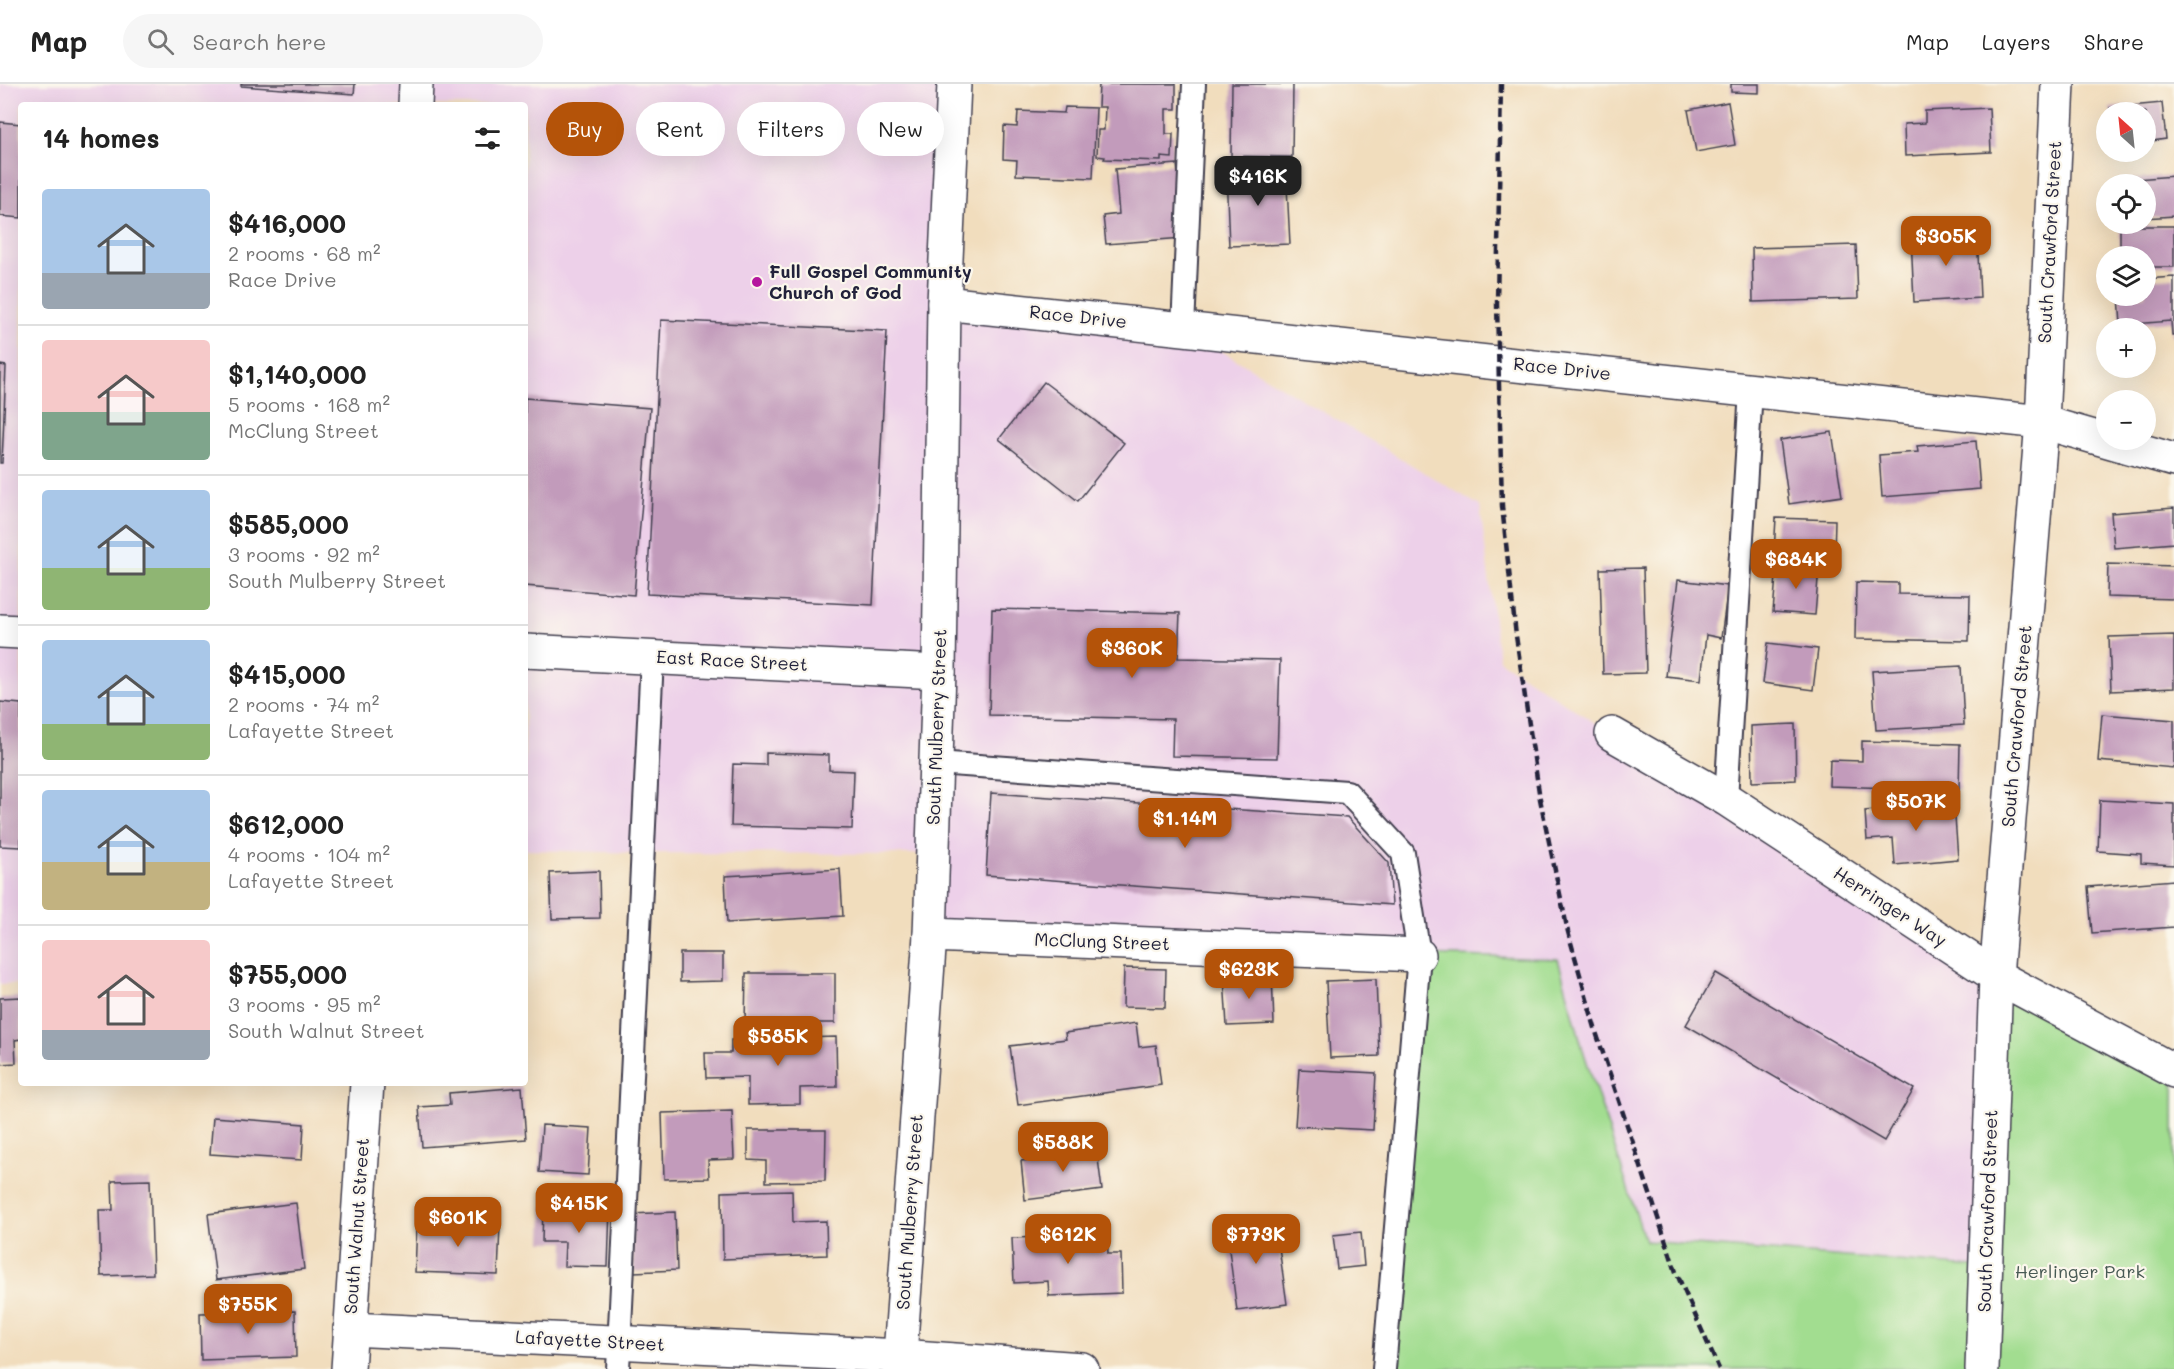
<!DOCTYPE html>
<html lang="en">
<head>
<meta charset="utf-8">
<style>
  body { margin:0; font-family:Mali,sans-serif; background:#f6f6f6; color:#222; height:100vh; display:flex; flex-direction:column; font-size:22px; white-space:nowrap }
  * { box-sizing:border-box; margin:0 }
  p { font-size:20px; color:#767676 }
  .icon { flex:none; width:33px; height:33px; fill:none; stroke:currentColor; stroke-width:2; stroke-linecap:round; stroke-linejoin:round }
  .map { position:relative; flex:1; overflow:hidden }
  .panel { position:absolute; left:18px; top:18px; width:510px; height:984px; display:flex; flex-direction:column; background:#fff; border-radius:6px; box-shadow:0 6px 24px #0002 }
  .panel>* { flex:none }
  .top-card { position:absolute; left:546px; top:18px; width:570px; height:54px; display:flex; gap:12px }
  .needle { width:39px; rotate:333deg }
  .fabs { position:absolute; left:2096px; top:18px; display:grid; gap:12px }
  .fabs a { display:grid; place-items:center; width:60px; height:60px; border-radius:50%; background:#fff; box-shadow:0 6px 24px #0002; font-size:30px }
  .price { position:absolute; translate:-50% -51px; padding:0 14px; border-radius:12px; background:#b45309; color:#fff; font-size:20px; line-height:39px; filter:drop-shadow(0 2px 3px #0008) }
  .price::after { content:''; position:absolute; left:50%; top:36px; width:18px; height:14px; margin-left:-9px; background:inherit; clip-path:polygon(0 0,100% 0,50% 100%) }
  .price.active { background:#222; color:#fff }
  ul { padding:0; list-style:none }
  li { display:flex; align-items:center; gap:18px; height:150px; padding:0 24px }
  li+li { border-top:2px solid #e0e0e0 }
  li span { display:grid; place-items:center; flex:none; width:168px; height:120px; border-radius:6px; color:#555 }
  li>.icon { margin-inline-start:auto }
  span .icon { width:72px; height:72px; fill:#fffc; stroke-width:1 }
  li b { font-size:26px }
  h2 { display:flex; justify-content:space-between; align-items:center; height:72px; padding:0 24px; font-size:26px }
  .tag { padding:0 21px; border-radius:27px; background:#fff; box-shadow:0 6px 24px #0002; font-size:21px; line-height:54px }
  .tag.active { background:#b45309; color:#fff }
  header { display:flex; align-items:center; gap:36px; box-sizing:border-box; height:84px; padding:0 30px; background:#fff; border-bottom:2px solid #e0e0e0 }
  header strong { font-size:28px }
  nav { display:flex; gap:33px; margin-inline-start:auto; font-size:21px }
  .search { width:420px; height:54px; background:#f6f6f6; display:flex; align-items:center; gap:15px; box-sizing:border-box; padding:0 21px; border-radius:33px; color:#767676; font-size:22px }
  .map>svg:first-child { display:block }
  .built { fill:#edd0e9 }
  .green { fill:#a2dd90; stroke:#628066; stroke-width:1.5 }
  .building { fill:#c29bbb }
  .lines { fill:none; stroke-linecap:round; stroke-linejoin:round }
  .lane-casing { stroke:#413e4e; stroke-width:26 }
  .street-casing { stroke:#413e4e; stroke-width:36 }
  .lane { stroke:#fff; stroke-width:22 }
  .street { stroke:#fff; stroke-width:33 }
  .rail { stroke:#22223b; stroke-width:4.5; stroke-dasharray:9 4.5; stroke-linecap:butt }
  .poi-dot { fill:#b5179e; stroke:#fbf7ec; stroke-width:2 }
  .labels { text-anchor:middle; stroke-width:4.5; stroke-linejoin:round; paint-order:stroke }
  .street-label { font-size:18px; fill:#22223b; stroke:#fbf7ec }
  .poi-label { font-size:18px; font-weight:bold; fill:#22223b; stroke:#fbf7ec; text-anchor:start }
  .park-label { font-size:18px; fill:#485a54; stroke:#fbf7ec }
</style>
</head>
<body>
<header>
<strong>Map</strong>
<div class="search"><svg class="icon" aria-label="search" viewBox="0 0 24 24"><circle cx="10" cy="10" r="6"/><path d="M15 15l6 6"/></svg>Search here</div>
<nav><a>Map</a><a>Layers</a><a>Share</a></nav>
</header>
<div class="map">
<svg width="2174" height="1285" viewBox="0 0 2174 1285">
  <rect width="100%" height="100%" fill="#fbf7ec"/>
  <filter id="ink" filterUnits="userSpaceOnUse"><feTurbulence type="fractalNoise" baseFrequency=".0167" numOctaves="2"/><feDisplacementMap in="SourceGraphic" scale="12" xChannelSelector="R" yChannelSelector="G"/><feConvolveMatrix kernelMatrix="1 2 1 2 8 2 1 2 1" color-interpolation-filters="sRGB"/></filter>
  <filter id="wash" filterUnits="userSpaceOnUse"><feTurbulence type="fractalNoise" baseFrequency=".008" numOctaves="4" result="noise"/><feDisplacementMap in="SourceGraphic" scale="24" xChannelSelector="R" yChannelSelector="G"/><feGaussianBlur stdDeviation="1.35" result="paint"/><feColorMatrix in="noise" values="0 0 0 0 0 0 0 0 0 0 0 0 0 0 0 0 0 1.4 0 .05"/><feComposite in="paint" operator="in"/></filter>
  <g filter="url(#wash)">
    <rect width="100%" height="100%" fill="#f1ddbd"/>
    <polygon class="built" points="0,0 954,0 945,219 1183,244 1480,422 1499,576 1612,650 1996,892 1986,1185 1644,1157 1583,966 1558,876 930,851 933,770 643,769 525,766 525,21 21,21 21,900 0,900"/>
    <polygon class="green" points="1419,871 1558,875 1583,966 1645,1157 1986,1184 1996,892 2174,987 2174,1285 1384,1285"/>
    <g id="blocks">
      <g class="building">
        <polygon points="241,0 355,0 354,10 241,2"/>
        <polygon points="1099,0 1176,0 1176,25 1166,25 1166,50 1173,50 1172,74 1161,73 1161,77 1104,75 1105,73 1097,72 1098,46 1104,46 1105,23 1098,23"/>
        <polygon points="1232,0 1293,0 1292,73 1231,72"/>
        <polygon points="1731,0 1759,0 1759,9 1731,8"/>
        <polygon points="1728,18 1735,61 1696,68 1688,26"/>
        <polygon points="2162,19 2166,55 2145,58 2145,28 2111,28 2110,24"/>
        <polygon points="1065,23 1096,24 1093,94 1016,91 1017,76 1003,75 1004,42 1017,43 1018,27 1064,29"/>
        <polygon points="1989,24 1991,68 1905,72 1904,40 1925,39 1925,27"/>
        <polygon points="0,38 21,40 21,134 0,132"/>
        <polygon points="1177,80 1183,154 1106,160 1103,132 1119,130 1115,85"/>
        <polygon points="1286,83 1290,160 1229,162 1226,86"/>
        <polygon points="2174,92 2174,132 2145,134 2145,100 2123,100 2123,96"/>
        <polygon points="2120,142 2174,142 2174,183 2145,183 2145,172 2120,172"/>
        <polygon points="1977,148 1980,214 1914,218 1911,152"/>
        <polygon points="1856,161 1858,215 1753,218 1752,164"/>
        <polygon points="2174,193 2174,252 2172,252 2171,237 2121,241 2119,212 2145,212 2145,195"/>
        <polygon points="661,236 887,247 873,521 647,510"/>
        <polygon points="0,281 6,282 2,379 0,379"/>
        <polygon points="1044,298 1124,359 1078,417 999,355"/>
        <polygon points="525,314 650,324 634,511 525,502"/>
        <polygon points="1832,348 1842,412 1789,420 1780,356"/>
        <polygon points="1976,357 1980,405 1882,413 1879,371 1918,368 1917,362"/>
        <polygon points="2174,424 2174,459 2114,464 2111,429"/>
        <polygon points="1776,434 1835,436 1834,471 1774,468"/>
        <polygon points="1777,480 1819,483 1815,531 1773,528"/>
        <polygon points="2108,480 2174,482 2174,515 2107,513"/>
        <polygon points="1643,484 1646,589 1603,590 1600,485"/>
        <polygon points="1678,496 1728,502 1721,554 1706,551 1701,596 1666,592"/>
        <polygon points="1856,498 1898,499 1898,510 1970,511 1969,557 1855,555"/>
        <polygon points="992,525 1180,529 1178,574 1280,576 1277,674 1172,672 1173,635 989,631"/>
        <polygon points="2174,551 2174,604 2111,607 2109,553"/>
        <polygon points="1768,559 1818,565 1813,606 1763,599"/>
        <polygon points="1961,582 1964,641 1876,646 1872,587"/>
        <polygon points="0,618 21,620 21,763 0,762"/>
        <polygon points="2102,630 2174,636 2174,684 2098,677"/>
        <polygon points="1795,640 1796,696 1752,698 1751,642"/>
        <polygon points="1862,657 1960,660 1959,706 1829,702 1830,676 1862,677"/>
        <polygon points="766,669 829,671 829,686 854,687 852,745 731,742 733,680 766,681"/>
        <polygon points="991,709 1347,733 1389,779 1392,821 986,791"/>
        <polygon points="2100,716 2174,720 2174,781 2141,779 2141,770 2098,767"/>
        <polygon points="1954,719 1958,775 1895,781 1893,754 1867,756 1865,727"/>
        <polygon points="840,785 843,832 727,839 725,792"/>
        <polygon points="599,787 600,834 552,835 550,789"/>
        <polygon points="2174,796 2174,843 2092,849 2088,803"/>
        <polygon points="680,869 723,869 723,897 680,898"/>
        <polygon points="1124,884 1166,885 1165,924 1123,923"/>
        <polygon points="746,889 835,889 835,939 745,939"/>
        <polygon points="1716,889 1914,1005 1884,1057 1686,941"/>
        <polygon points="1272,891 1274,940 1227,942 1224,893"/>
        <polygon points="1376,895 1379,972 1330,974 1326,897"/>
        <polygon points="21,913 21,955 15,956 16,979 0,980 0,914"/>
        <polygon points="1136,939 1139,963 1156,961 1161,1001 1018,1021 1010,962 1066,955 1065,949"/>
        <polygon points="836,953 837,1003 800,1004 800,1020 748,1021 748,993 706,994 705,969 731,969 731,956"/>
        <polygon points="1299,985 1376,989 1373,1046 1295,1042"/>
        <polygon points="522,1003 526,1055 422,1063 419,1023 450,1021 449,1009"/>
        <polygon points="732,1027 734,1075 708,1076 709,1094 664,1095 662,1029"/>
        <polygon points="213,1033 304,1040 302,1076 210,1070"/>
        <polygon points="542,1041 591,1044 588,1091 539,1088"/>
        <polygon points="748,1046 826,1046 825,1097 766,1098 766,1077 748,1076"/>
        <polygon points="1096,1059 1102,1106 1025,1116 1021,1077 1062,1072 1061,1063"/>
        <polygon points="150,1096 153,1190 101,1192 99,1126 113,1126 112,1097"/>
        <polygon points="792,1106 793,1138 826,1137 827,1171 723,1175 722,1108"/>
        <polygon points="296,1119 304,1185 216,1196 208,1130"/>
        <polygon points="543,1123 610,1124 608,1183 564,1182 565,1158 542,1158"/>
        <polygon points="675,1128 677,1186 634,1188 631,1130"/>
        <polygon points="1275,1135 1287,1220 1237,1227 1226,1143"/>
        <polygon points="417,1138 500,1141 498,1191 415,1188"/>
        <polygon points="1361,1148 1364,1182 1337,1185 1333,1151"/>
        <polygon points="1107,1151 1108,1170 1121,1170 1122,1209 1049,1212 1048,1197 1014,1199 1012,1154"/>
        <polygon points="295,1227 296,1273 201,1276 200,1229"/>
      </g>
    </g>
  </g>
  <g filter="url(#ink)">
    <use href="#blocks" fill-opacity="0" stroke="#413e4e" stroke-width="1.5"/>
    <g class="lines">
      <defs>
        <g id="lane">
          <polyline points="1183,244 1194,0"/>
          <polyline points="936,679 1347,708 1403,769 1419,871 1384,1285"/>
          <polyline points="1726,715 1751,306"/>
          <polyline points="618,1285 652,574"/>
        </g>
        <g id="street">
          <polyline points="415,21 416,0"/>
          <polyline points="944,219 2042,338 2174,376"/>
          <polyline points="0,547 21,548"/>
          <polyline points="525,567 939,588"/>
          <polyline points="1612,650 1726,715 1996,892 2174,987"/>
          <polyline points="930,851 1419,871"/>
          <polyline points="350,1245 900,1272 1082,1285"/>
          <polyline points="348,1285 367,999"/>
          <polyline points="899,1285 930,851 939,588 944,219 954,0"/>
          <polyline points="1982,1285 1996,892 2042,338 2058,0"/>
        </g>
      </defs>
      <use href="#lane" class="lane-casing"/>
      <use href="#street" class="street-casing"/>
      <use href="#lane" class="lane"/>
      <use href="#street" class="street"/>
      <polyline class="rail" points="1501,0 1497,220 1502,422 1516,552 1540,715 1568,848 1597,951 1676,1188 1719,1285"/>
    </g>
  </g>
  <circle class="poi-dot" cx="757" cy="198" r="6"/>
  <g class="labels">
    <g class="street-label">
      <text transform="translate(2050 158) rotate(-87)" y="6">South Crawford Street</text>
      <text transform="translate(1078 233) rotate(6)" y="6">Race Drive</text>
      <text transform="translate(1562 285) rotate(6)" y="6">Race Drive</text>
      <text transform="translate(732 577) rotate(3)" y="6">East Race Street</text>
      <text transform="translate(2017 642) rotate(-85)" y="6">South Crawford Street</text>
      <text transform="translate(937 643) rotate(-88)" y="6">South Mulberry Street</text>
      <text transform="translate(1890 823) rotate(33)" y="6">Herringer Way</text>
      <text transform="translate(1102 858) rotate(2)" y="6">McClung Street</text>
      <text transform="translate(1988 1127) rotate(-88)" y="6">South Crawford Street</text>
      <text transform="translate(910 1128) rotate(-86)" y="6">South Mulberry Street</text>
      <text transform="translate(357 1142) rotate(-86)" y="6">South Walnut Street</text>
      <text transform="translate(590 1257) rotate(3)" y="6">Lafayette Street</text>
    </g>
    <g class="poi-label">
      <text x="769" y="194">Full Gospel Community<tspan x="769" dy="21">Church of God</tspan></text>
    </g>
    <g class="park-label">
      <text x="2080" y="1194">Herlinger Park</text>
    </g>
  </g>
</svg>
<div class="fabs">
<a><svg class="needle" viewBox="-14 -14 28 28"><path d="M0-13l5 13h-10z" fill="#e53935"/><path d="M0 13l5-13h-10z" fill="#767676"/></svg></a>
<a><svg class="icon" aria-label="locate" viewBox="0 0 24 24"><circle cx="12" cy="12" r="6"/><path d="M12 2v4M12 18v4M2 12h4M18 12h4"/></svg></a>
<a><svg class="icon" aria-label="layers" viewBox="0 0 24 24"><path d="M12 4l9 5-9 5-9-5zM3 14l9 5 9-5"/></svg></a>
<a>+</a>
<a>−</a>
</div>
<b class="price active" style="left:1258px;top:123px">$416K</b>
<b class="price" style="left:1946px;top:183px">$305K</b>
<b class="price" style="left:1796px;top:506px">$684K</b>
<b class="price" style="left:1132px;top:595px">$360K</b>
<b class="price" style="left:1916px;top:748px">$507K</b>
<b class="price" style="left:1185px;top:765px">$1.14M</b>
<b class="price" style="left:1249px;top:916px">$623K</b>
<b class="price" style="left:778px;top:983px">$585K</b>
<b class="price" style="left:1063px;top:1089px">$588K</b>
<b class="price" style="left:579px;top:1150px">$415K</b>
<b class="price" style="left:458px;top:1164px">$601K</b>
<b class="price" style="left:1068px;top:1181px">$612K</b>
<b class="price" style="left:1256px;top:1181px">$773K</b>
<b class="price" style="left:248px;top:1251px">$755K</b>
<div class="top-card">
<a class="tag active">Buy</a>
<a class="tag">Rent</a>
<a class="tag">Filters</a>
<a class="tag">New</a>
</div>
<section class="panel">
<h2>14 homes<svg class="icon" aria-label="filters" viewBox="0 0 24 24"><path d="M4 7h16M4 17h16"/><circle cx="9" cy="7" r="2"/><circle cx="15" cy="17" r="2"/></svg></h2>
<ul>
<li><span style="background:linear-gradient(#a9c7e8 70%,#9aa5b1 0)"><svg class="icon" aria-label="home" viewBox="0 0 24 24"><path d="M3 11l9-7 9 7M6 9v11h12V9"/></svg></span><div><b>$416,000</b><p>2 rooms · 68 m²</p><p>Race Drive</p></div></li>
<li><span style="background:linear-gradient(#f6c9c9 60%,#7fa58c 0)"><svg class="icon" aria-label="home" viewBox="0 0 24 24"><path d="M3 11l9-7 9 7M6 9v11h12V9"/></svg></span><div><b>$1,140,000</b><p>5 rooms · 168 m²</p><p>McClung Street</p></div></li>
<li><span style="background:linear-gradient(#a9c7e8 65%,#8fb573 0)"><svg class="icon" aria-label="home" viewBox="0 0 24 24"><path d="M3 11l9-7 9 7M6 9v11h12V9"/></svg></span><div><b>$585,000</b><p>3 rooms · 92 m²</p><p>South Mulberry Street</p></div></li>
<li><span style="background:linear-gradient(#a9c7e8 70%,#8fb573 0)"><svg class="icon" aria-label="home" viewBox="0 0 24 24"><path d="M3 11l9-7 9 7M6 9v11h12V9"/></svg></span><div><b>$415,000</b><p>2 rooms · 74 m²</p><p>Lafayette Street</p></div></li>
<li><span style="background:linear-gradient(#a9c7e8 60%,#c2b280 0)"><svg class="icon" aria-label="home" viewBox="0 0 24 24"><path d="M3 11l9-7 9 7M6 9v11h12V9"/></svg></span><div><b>$612,000</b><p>4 rooms · 104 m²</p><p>Lafayette Street</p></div></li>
<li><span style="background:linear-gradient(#f6c9c9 75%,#9aa5b1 0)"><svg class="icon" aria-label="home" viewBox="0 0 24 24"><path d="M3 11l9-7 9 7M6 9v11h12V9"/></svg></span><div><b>$755,000</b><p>3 rooms · 95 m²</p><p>South Walnut Street</p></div></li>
</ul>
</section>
</div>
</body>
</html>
